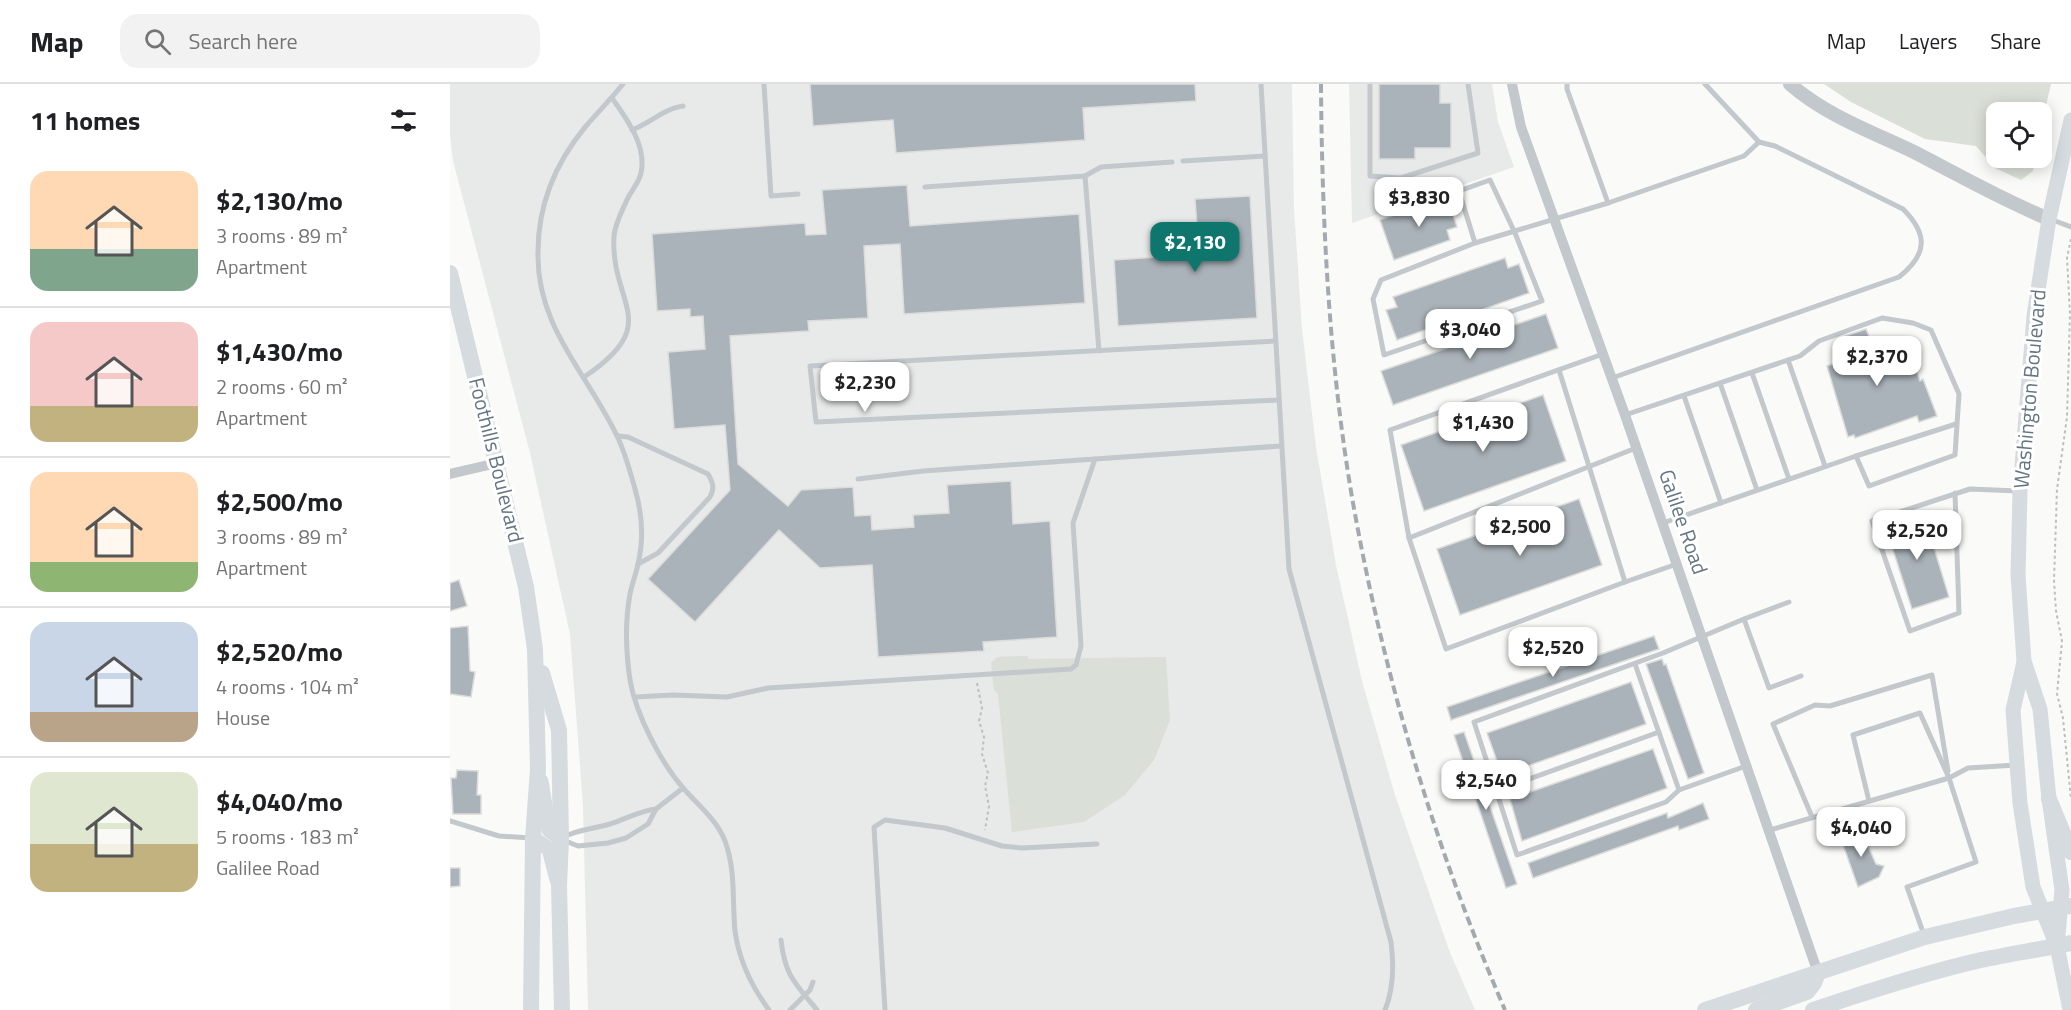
<!DOCTYPE html>
<html lang="en">
<head>
<meta charset="utf-8">
<style>
  body { margin:0; font-family:"Titillium Web",sans-serif; background:#f2f2f2; color:#202124; height:100vh; display:flex; flex-direction:column; font-size:22px; white-space:nowrap }
  * { box-sizing:border-box; margin:0 }
  p { font-size:20px; color:#757577 }
  .icon { flex:none; width:33px; height:33px; fill:none; stroke:currentColor; stroke-width:2; stroke-linecap:round; stroke-linejoin:round }
  .map { position:relative; flex:1; overflow:hidden }
  .side { display:flex; flex-direction:column; background:#fff; width:450px }
  .side>* { flex:none }
  .fabs { position:absolute; left:1536px; top:18px; display:grid; gap:12px }
  .fabs a { display:grid; place-items:center; width:66px; height:66px; border-radius:12px; background:#fff; box-shadow:0 3px 15px #0003; font-size:30px }
  .price { position:absolute; translate:-50% -51px; padding:0 14px; border-radius:12px; background:#fff; color:#222; font-size:20px; line-height:39px; filter:drop-shadow(0 2px 3px #0008) }
  .price::after { content:''; position:absolute; left:50%; top:36px; width:18px; height:14px; margin-left:-9px; background:inherit; clip-path:polygon(0 0,100% 0,50% 100%) }
  .price.current { background:#0f766e; color:#fff }
  ul { padding:0; list-style:none }
  li { display:flex; align-items:center; gap:18px; height:150px; padding:0 30px }
  li+li { border-top:2px solid #e0e0e0 }
  li span { display:grid; place-items:center; flex:none; width:168px; height:120px; border-radius:18px; color:#555 }
  li>.icon { margin-inline-start:auto }
  span .icon { width:72px; height:72px; fill:#fffc; stroke-width:1 }
  li b { font-size:26px }
  h2 { display:flex; justify-content:space-between; align-items:center; height:72px; padding:0 30px; font-size:26px }
  header { display:flex; align-items:center; gap:36px; box-sizing:border-box; height:84px; padding:0 30px; background:#fff; border-bottom:2px solid #e0e0e0 }
  header strong { font-size:28px }
  nav { display:flex; gap:33px; margin-inline-start:auto; font-size:21px }
  .search { width:420px; height:54px; background:#f2f2f2; display:flex; align-items:center; gap:15px; box-sizing:border-box; padding:0 21px; border-radius:18px; color:#757577; font-size:22px }
  main { display:flex; flex:1; min-height:0 }
  .map>svg:first-child { display:block }
  .built { fill:#e8e9e9 }
  .green { fill:#dadfd7 }
  .building { fill:#aab3b9; stroke:#dcdcda; stroke-width:1.5 }
  .lines { fill:none; stroke-linecap:round; stroke-linejoin:round }
  .path { stroke:#bbbfc2; stroke-width:2; stroke-dasharray:3 3; stroke-linecap:butt }
  .service { stroke:#c3c8cc; stroke-width:5 }
  .minor { stroke:#c3c8cc; stroke-width:10 }
  .tertiary { stroke:#c3c8cc; stroke-width:14 }
  .secondary { stroke:#d6dbdf; stroke-width:15 }
  .primary { stroke:#d6dbdf; stroke-width:16 }
  .rail { stroke:#a2aab0; stroke-width:4; stroke-dasharray:9 4.5; stroke-linecap:butt }
  .labels { text-anchor:middle; stroke-width:6; stroke-linejoin:round; paint-order:stroke }
  .street-label { font-size:21px; fill:#657683; stroke:#fff }
</style>
</head>
<body>
<header>
<strong>Map</strong>
<div class="search"><svg class="icon" aria-label="search" viewBox="0 0 24 24"><circle cx="10" cy="10" r="6"/><path d="M15 15l6 6"/></svg>Search here</div>
<nav><a>Map</a><a>Layers</a><a>Share</a></nav>
</header>
<main>
<section class="side">
<h2>11 homes<svg class="icon" aria-label="filters" viewBox="0 0 24 24"><path d="M4 7h16M4 17h16"/><circle cx="9" cy="7" r="2"/><circle cx="15" cy="17" r="2"/></svg></h2>
<ul>
<li><span style="background:linear-gradient(#ffd9b3 65%,#7fa58c 0)"><svg class="icon" aria-label="home" viewBox="0 0 24 24"><path d="M3 11l9-7 9 7M6 9v11h12V9"/></svg></span><div><b>$2,130/mo</b><p>3 rooms · 89 m²</p><p>Apartment</p></div></li>
<li><span style="background:linear-gradient(#f6c9c9 70%,#c2b280 0)"><svg class="icon" aria-label="home" viewBox="0 0 24 24"><path d="M3 11l9-7 9 7M6 9v11h12V9"/></svg></span><div><b>$1,430/mo</b><p>2 rooms · 60 m²</p><p>Apartment</p></div></li>
<li><span style="background:linear-gradient(#ffd9b3 75%,#8fb573 0)"><svg class="icon" aria-label="home" viewBox="0 0 24 24"><path d="M3 11l9-7 9 7M6 9v11h12V9"/></svg></span><div><b>$2,500/mo</b><p>3 rooms · 89 m²</p><p>Apartment</p></div></li>
<li><span style="background:linear-gradient(#c9d6e8 75%,#b9a48a 0)"><svg class="icon" aria-label="home" viewBox="0 0 24 24"><path d="M3 11l9-7 9 7M6 9v11h12V9"/></svg></span><div><b>$2,520/mo</b><p>4 rooms · 104 m²</p><p>House</p></div></li>
<li><span style="background:linear-gradient(#dfe7d0 60%,#c2b280 0)"><svg class="icon" aria-label="home" viewBox="0 0 24 24"><path d="M3 11l9-7 9 7M6 9v11h12V9"/></svg></span><div><b>$4,040/mo</b><p>5 rooms · 183 m²</p><p>Galilee Road</p></div></li>
</ul>
</section>
<div class="map">
<svg width="1621" height="926" viewBox="0 0 1621 926">
  <rect width="100%" height="100%" fill="#fafaf8"/>
  <g class="built">
    <polygon points="0,0 842,0 844,125 852,245 866,363 886,481 912,597 945,711 999,866 1025,926 138,926 133,722 120,550 80,369 3,77 0,52"/>
    <polygon points="899,0 1042,0 1048,38 1064,83 902,139"/>
  </g>
  <g class="green">
    <polygon points="1374,0 1601,0 1592,39 1592,28 1546,28 1546,74 1585,74 1583,87 1571,96 1545,84 1526,62 1475,55 1401,18"/>
    <polygon points="577,572 579,575 716,573 720,636 704,676 675,711 634,738 562,748 548,610 544,606 541,579 547,573"/>
  </g>
  <g class="building">
    <polygon points="360,0 745,0 746,17 633,24 635,56 446,69 443,36 363,42"/>
    <polygon points="929,0 990,0 990,19 1001,19 1001,64 965,64 965,75 929,75"/>
    <polygon points="457,101 460,142 629,130 635,219 454,230 450,160 414,162 418,234 358,237 359,247 280,252 288,380 338,422 351,406 403,403 405,432 421,431 422,446 464,443 463,431 499,429 497,401 561,397 563,440 600,437 607,553 533,558 534,567 428,573 422,481 370,484 329,446 245,538 198,495 280,406 275,341 224,345 218,268 255,265 253,232 240,233 240,225 207,227 202,150 355,139 356,151 376,150 372,106"/>
    <polygon points="800,112 807,234 668,242 664,176 749,170 745,115"/>
    <polygon points="997,113 1007,143 997,146 1000,156 944,176 930,136"/>
    <polygon points="1055,174 1058,184 1069,180 1079,209 947,256 936,226 947,223 943,213"/>
    <polygon points="1096,230 1108,264 943,321 931,287"/>
    <polygon points="1416,245 1424,265 1437,260 1439,267 1448,264 1451,273 1461,270 1470,297 1473,295 1487,332 1469,338 1467,332 1405,354 1404,351 1398,353 1377,282 1398,274 1390,254"/>
    <polygon points="1093,311 1116,377 974,427 951,361"/>
    <polygon points="1129,415 1152,481 1010,531 987,465"/>
    <polygon points="1474,431 1499,513 1462,525 1435,441"/>
    <polygon points="9,496 17,522 0,527 0,499"/>
    <polygon points="18,542 20,587 25,588 21,613 0,610 0,544"/>
    <polygon points="1204,552 1209,565 1001,636 997,623"/>
    <polygon points="1212,575 1214,581 1216,580 1254,689 1238,695 1196,580"/>
    <polygon points="1181,598 1196,640 1052,691 1037,649"/>
    <polygon points="1014,648 1067,800 1056,804 1004,651"/>
    <polygon points="1203,665 1217,704 1072,757 1060,715"/>
    <polygon points="7,686 28,687 27,711 31,711 31,730 3,730 1,694 6,694"/>
    <polygon points="1253,719 1259,735 1229,746 1228,742 1083,794 1078,779 1217,729 1218,734"/>
    <polygon points="1413,748 1423,756 1418,762 1426,780 1434,782 1429,793 1408,803 1391,755"/>
    <polygon points="0,784 10,784 10,802 0,803"/>
  </g>
  <g class="lines">
    <g class="path">
      <polyline points="1621,155 1617,174 1620,230 1617,333 1607,405 1604,497 1606,527 1612,557 1607,610 1613,634 1621,715"/>
      <polyline points="527,599 532,624 529,637 534,653 532,670 538,689 535,702 539,722 535,746"/>
    </g>
    <g class="service">
      <path d="M 173,0 C 161,15 148,28 136,42 C 106,78 88,121 88,168 C 86,242 137,289 167,352 C 175,368 180,387 185,405 C 192,429 194,455 188,480 C 186,490 182,500 180,510 C 175,537 176,569 180,596 C 186,631 211,679 234,705 C 248,721 267,736 275,757 C 286,787 282,816 285,847 C 289,876 302,903 319,926"/>
      <polyline points="314,0 321,112 348,110"/>
      <path d="M 811,0 L 839,485 L 941,858 C 944,881 944,904 935,926"/>
      <polyline points="920,0 920,92 951,94 1028,69 1018,0"/>
      <polyline points="1117,0 1117,5 1158,119"/>
      <path d="M 182,46 C 199,40 215,24 233,22"/>
      <polyline points="733,77 815,72"/>
      <polyline points="635,92 651,83 722,78"/>
      <polyline points="475,103 635,92 649,267"/>
      <polyline points="1600,135 1621,143"/>
      <polyline points="1025,159 1009,107 1040,96 1065,149 1092,217 934,271 923,215 931,196 1025,159 1158,119 1294,72 1309,58 1255,0"/>
      <polyline points="825,257 360,282 366,338 829,316"/>
      <polyline points="1153,270 940,346 959,454 1186,364"/>
      <polyline points="1338,276 1375,382"/>
      <polyline points="1109,286 1175,498 1227,480"/>
      <polyline points="1302,289 1339,395"/>
      <path d="M 134,293 C 215,239 160,221 164,152 C 165,140 171,129 176,118 C 180,108 189,99 191,89 C 197,62 177,35 162,14"/>
      <path d="M 1162,294 L 1449,193 C 1478,170 1478,150 1453,125 L 1325,62 L 1309,58"/>
      <polyline points="1270,299 1307,406"/>
      <polyline points="1234,312 1271,419"/>
      <polyline points="1175,331 1350,272 1369,257 1432,234 1463,239 1481,246 1509,310 1505,371 1419,402 1406,372 1213,439"/>
      <path d="M 168,352 L 178,353 L 258,390 C 263,399 265,403 260,413 L 208,469 L 188,480"/>
      <polyline points="1406,372 1506,340"/>
      <polyline points="408,395 473,387 831,362"/>
      <polyline points="1505,409 1509,529 1460,547 1422,437 1520,405 1568,407"/>
      <polyline points="959,454 996,565 1175,498"/>
      <polyline points="1294,535 1339,518"/>
      <polyline points="1185,580 1229,706"/>
      <polyline points="185,613 223,611 277,613 318,604 621,585 626,581 631,562 623,439 645,375"/>
      <polyline points="1296,682 1229,706 1216,718 1067,771 1024,638 1213,569 1294,535 1319,604 1351,592"/>
      <polyline points="1046,707 1209,648"/>
      <polyline points="1419,717 1403,651 1470,629 1499,694 1526,778 1457,803 1474,851"/>
      <polyline points="1362,733 1323,640 1365,621 1380,622 1482,591 1498,687"/>
      <polyline points="0,737 49,752 81,754"/>
      <polyline points="1320,746 1499,694 1518,684 1566,681"/>
      <path d="M 114,753 C 128,745 144,745 160,740 C 176,735 189,727 206,725"/>
      <polyline points="113,756 128,762 158,759 176,754 198,740 206,725 233,704"/>
      <path d="M 331,856 C 335,892 345,899 367,926"/>
      <polyline points="340,926 360,906 363,898"/>
      <polyline points="435,926 424,743 435,736 495,744 552,762 572,764 647,760"/>
    </g>
    <g class="minor">
      <polyline points="1062,0 1071,43 1175,331 1368,889"/>
      <polyline points="0,390 47,379"/>
    </g>
    <path class="tertiary" d="M 1340,0 C 1375,31 1422,48 1464,68 C 1509,91 1552,116 1599,135"/>
    <g class="secondary">
      <polyline points="1574,578 1563,626 1570,719 1583,803 1607,862 1620,926"/>
      <polyline points="91,697 99,746 111,755"/>
      <polyline points="83,754 99,765 107,796"/>
      <polyline points="1607,862 1612,806 1599,715 1590,625 1574,577 1568,491 1570,407 1584,232 1599,135 1621,36"/>
    </g>
    <g class="primary">
      <polyline points="0,189 76,503 85,565 88,685 83,754 81,926"/>
      <polyline points="92,589 109,646 111,755 109,802 112,926"/>
      <polyline points="1599,715 1621,768"/>
      <polyline points="1255,926 1475,853 1564,832 1621,822"/>
      <polyline points="1306,926 1357,908 1364,899 1368,889"/>
      <path d="M 1363,926 C 1419,907 1474,889 1531,876 C 1561,870 1591,865 1621,859"/>
    </g>
    <path class="rail" d="M 871,0 C 872,140 879,281 903,419 C 934,593 985,764 1055,926"/>
  </g>
  <g class="labels">
    <g class="street-label">
      <text transform="translate(1580 305) rotate(-85)" y="7">Washington Boulevard</text>
      <text transform="translate(46 376) rotate(76)" y="7">Foothills Boulevard</text>
      <text transform="translate(1233 438) rotate(71)" y="7">Galilee Road</text>
    </g>
  </g>
</svg>
<div class="fabs">
<a><svg class="icon" aria-label="locate" viewBox="0 0 24 24"><circle cx="12" cy="12" r="6"/><path d="M12 2v4M12 18v4M2 12h4M18 12h4"/></svg></a>
</div>
<b class="price" style="left:969px;top:144px">$3,830</b>
<b class="price current" style="left:745px;top:189px">$2,130</b>
<b class="price" style="left:1020px;top:276px">$3,040</b>
<b class="price" style="left:1427px;top:303px">$2,370</b>
<b class="price" style="left:415px;top:329px">$2,230</b>
<b class="price" style="left:1033px;top:369px">$1,430</b>
<b class="price" style="left:1070px;top:473px">$2,500</b>
<b class="price" style="left:1467px;top:477px">$2,520</b>
<b class="price" style="left:1103px;top:594px">$2,520</b>
<b class="price" style="left:1036px;top:727px">$2,540</b>
<b class="price" style="left:1411px;top:774px">$4,040</b>
</div>
</main>
</body>
</html>
